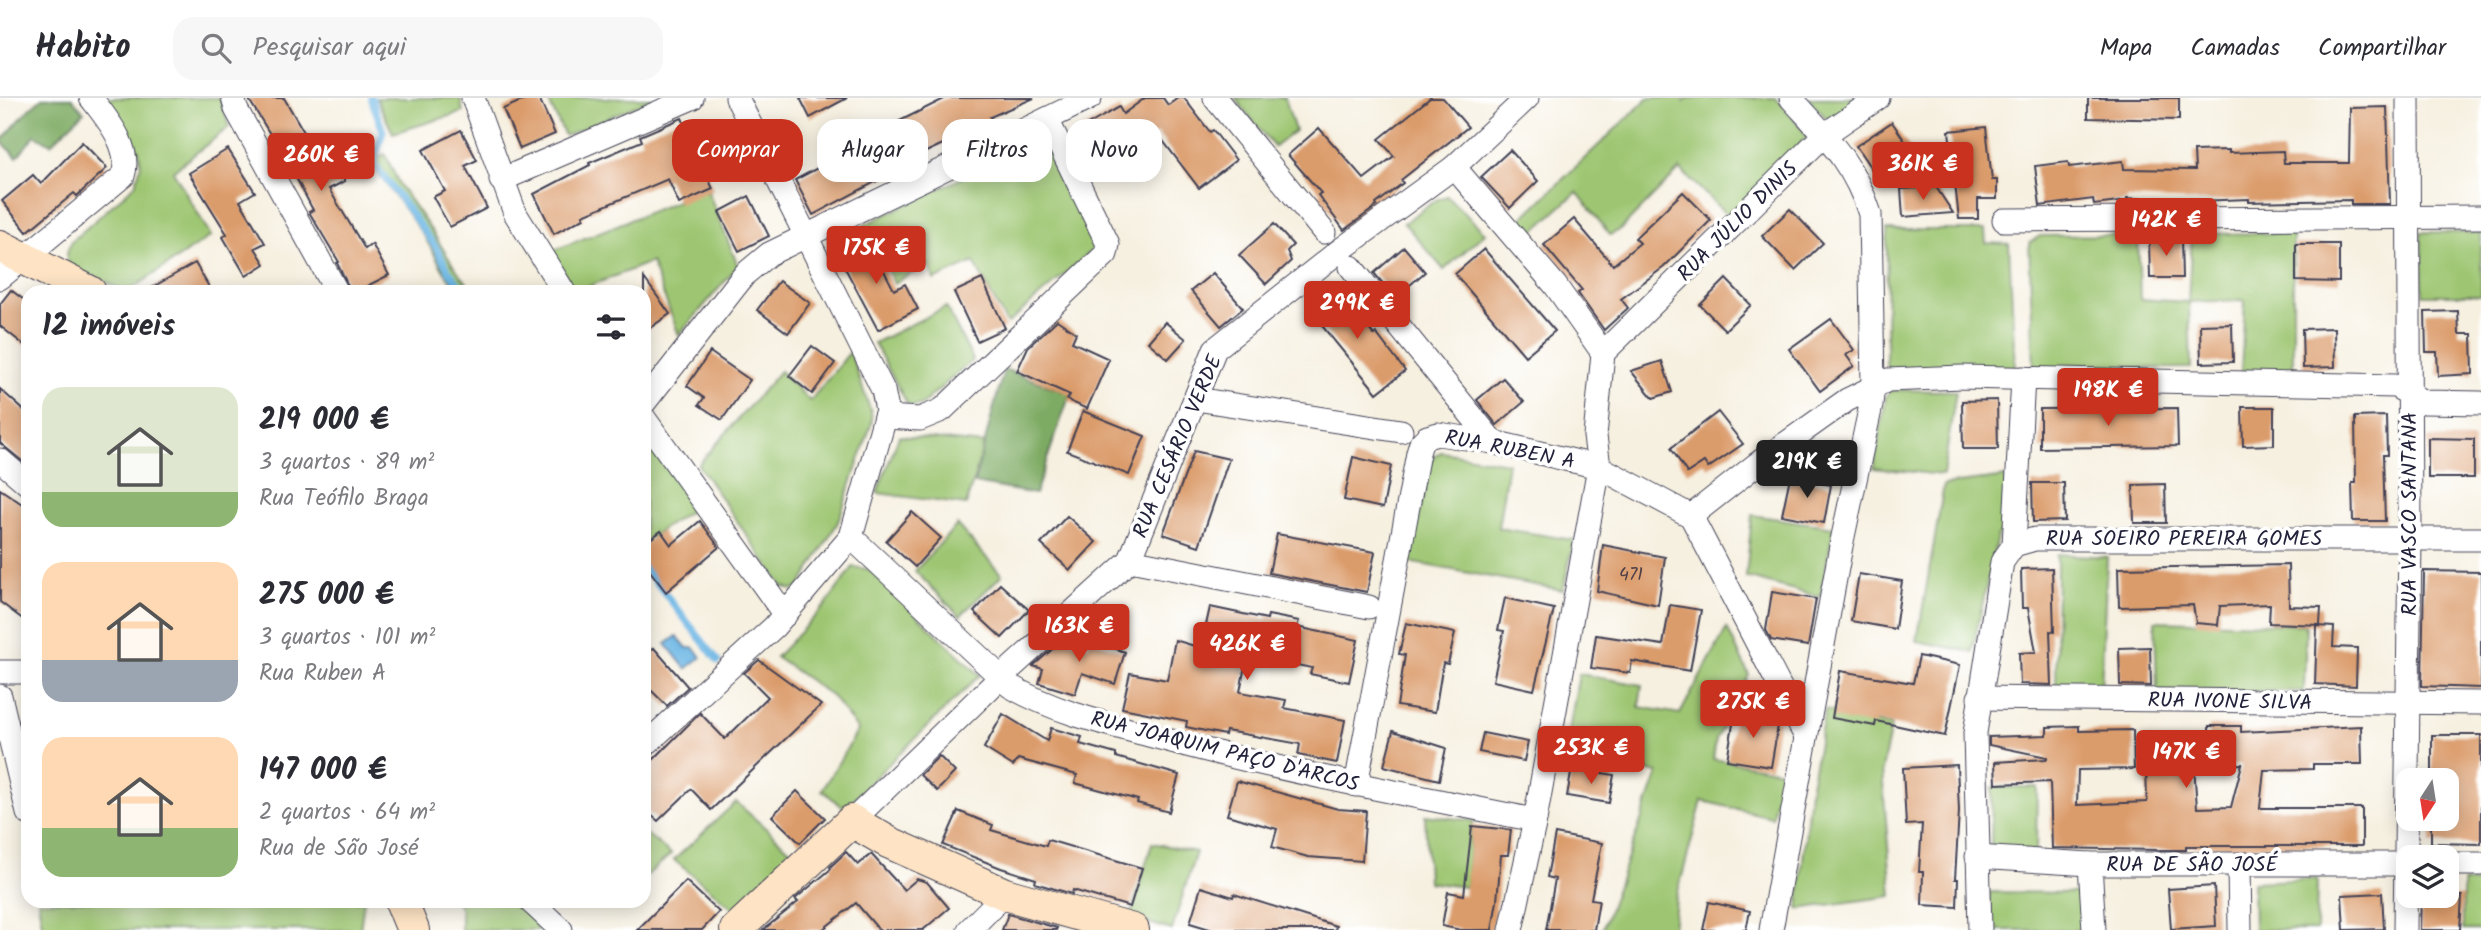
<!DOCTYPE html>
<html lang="pt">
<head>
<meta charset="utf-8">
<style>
  body { margin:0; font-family:Kalam,sans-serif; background:#f7f7f7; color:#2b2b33; height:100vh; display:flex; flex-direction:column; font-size:26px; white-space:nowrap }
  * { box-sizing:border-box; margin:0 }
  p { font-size:23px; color:#7c7c81 }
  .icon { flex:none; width:38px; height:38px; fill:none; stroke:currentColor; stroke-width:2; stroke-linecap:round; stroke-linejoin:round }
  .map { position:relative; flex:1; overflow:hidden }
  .drawer { position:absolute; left:21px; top:187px; width:630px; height:623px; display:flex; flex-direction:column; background:#fff; border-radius:21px; box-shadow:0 4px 18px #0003 }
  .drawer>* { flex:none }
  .top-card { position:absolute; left:672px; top:21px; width:665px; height:63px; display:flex; gap:14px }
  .needle { width:46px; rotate:192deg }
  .fabs { position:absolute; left:2396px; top:670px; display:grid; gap:14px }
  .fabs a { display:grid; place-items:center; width:63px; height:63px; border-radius:14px; background:#fff; box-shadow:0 4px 18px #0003; font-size:35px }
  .price { position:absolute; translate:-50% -60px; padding:0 16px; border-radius:7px; background:#c8321e; color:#fff; font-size:23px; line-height:46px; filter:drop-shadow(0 2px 4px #0008) }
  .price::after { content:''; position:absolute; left:50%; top:42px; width:21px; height:16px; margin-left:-10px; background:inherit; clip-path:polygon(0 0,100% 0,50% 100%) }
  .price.current { background:#222; color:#fff }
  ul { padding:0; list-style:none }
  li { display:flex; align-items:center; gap:21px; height:175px; padding:0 21px }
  li span { display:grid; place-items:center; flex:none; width:196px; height:140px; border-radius:21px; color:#555 }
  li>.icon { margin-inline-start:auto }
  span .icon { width:84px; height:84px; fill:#fffc; stroke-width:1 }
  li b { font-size:30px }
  h2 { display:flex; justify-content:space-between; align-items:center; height:84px; padding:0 21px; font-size:30px }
  .chip { padding:0 24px; border-radius:21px; background:#fff; box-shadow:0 4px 18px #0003; font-size:24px; line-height:63px }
  .chip.current { background:#c8321e; color:#fff }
  header { display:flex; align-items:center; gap:42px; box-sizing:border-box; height:98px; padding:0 35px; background:#fff; border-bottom:2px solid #e1e1e2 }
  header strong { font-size:33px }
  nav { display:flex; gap:38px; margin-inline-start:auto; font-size:24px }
  .search { width:490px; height:63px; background:#f7f7f7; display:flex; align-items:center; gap:18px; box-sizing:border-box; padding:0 24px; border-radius:21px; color:#7c7c81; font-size:26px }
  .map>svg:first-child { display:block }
  .green { fill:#9ec672; stroke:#607456; stroke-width:2 }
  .forest { fill:#7eab64; stroke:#506650; stroke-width:2 }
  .water { fill:#6cb6e4; stroke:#476c90; stroke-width:2 }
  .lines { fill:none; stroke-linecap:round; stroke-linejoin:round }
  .stream { stroke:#6cb6e4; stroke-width:7 }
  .building { fill:#db9c6c }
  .street-casing { stroke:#424154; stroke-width:25 }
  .secondary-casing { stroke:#424154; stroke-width:34 }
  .street { stroke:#fff; stroke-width:23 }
  .secondary { stroke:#fee4c5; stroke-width:32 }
  .labels { text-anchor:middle; stroke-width:7; stroke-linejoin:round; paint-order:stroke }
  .number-label { font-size:18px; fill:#504047 }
  .street-label { font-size:21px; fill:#22223b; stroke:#fff }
</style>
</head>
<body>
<header>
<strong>Habito</strong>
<div class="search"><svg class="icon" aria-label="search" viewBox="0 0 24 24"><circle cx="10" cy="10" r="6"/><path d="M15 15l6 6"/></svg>Pesquisar aqui</div>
<nav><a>Mapa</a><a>Camadas</a><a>Compartilhar</a></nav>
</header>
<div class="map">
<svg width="2481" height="832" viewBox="0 0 2481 832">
  <rect width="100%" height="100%" fill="#fff"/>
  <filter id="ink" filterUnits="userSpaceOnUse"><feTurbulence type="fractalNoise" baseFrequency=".0143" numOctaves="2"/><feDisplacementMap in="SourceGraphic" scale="14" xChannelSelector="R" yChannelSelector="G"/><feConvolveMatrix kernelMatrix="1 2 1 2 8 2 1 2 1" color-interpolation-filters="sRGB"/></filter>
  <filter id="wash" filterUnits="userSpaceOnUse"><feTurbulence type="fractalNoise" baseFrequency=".00686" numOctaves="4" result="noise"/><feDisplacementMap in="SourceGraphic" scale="28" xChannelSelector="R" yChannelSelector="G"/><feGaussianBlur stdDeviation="1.57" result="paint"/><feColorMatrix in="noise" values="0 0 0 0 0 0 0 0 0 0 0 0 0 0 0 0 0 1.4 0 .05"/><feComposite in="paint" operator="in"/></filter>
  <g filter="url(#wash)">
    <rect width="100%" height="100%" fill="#f6f0e0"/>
    <g class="green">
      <path d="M 103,0 L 221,0 L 229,29 L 173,73 L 211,138 L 127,194 L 69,167 C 65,157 67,152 72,143 L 135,87 L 141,67 L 139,53 Z"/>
      <polygon points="376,0 460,0 463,14 393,35"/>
      <polygon points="547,0 654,0 565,38"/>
      <polygon points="1235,0 1285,0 1295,33 1274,49"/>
      <polygon points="1648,0 1681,0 1684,4 1688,0 1776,0 1808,38 1729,119 1680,71 1620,132 1610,137 1577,94 1527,139 1513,129"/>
      <polygon points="1808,0 1871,0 1838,21 1826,20"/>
      <polygon points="1041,42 1045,42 1095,145 1095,150 1007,226 974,164 934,182 929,166 894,185 864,127"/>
      <polygon points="385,56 400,88 433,135 453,167 474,194 460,194 445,175 424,138 370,64"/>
      <polygon points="707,91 738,168 679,237 651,164 574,194 552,153"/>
      <polygon points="1447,98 1485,135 1444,172 1404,125 1436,102"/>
      <polygon points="1887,132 1985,132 1986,145 2009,146 2015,270 1891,274 1886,266"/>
      <polygon points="2421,134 2481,135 2481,197 2423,197"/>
      <polygon points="2293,135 2293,273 2241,273 2245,202 2189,204 2191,270 2034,271 2029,145 2040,138 2138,137 2140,201 2188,204 2192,136"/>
      <polygon points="946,209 973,262 922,306 916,308 908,307 874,245"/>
      <polygon points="850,254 871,314 872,324 838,424 799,490 792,492 782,488 698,367 780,273 810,303"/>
      <polygon points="1892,292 1956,293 1943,377 1874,370 1886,298"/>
      <polygon points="644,338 695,410 644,443"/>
      <polygon points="899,338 984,346 966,407 877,395"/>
      <polygon points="1441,354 1508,365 1498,430 1574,442 1563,492 1408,464 1432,360"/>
      <polygon points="2007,379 2003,433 1997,439 1972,554 1917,543 1944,387"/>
      <polygon points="1752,417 1834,429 1820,499 1746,479"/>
      <polygon points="957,427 1002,477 960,518 915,473"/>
      <polygon points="2057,456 2107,459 2101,592 2056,590"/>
      <polygon points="853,469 868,471 980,577 844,710 822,692 858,632 832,598 776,559 824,509"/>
      <polygon points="2155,523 2306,527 2304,593 2157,594"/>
      <polygon points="1727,530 1749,577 1716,641 1713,661 1782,673 1772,719 1702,703 1676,801 1673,832 1602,832 1658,675 1565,655 1579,576 1642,587 1639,609 1680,616"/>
      <polygon points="1825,612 1891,628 1882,672 1892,798 1798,811 1810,693"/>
      <polygon points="1992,689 2037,689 2036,753 1991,752"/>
      <polygon points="736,704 797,758 739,815 674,762"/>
      <polygon points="1425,717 1475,723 1472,728 1466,789 1428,784"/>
      <polygon points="644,734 671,756 644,780"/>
      <polygon points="1152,745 1196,754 1172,832 1130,819"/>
      <polygon points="2317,781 2316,832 2254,832 2253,784"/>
      <polygon points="2463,785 2481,786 2481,832 2463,832"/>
      <polygon points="1989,794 2082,795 2083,832 1991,832"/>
      <polygon points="38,803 364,803 360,832 43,832"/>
      <polygon points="457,803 516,803 545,832 461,832 461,813"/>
    </g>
    <g class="forest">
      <polygon points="42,0 72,0 84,14 51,46 35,37 17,59 1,43 30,10"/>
      <polygon points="1004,271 1070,296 1035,396 974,385"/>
    </g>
    <polygon class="water" points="677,538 687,550 694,550 701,559 686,571 666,546"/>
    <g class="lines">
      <g class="stream">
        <polyline points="371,0 383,33 374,65 435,148 449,173 465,194"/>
        <polyline points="644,469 718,563"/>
      </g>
    </g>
    <g id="blocks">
      <g class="building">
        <polygon points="248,0 284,0 318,58 328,53 345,83 329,91 365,151 372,146 389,177 355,194 351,194 337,165 339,164 309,114 313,112 292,72"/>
        <polygon points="528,0 539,0 555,36 520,51 503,11"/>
        <polygon points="800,0 847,0 810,20"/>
        <polygon points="946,0 1034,0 990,19 992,23 911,61 913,64 813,117 795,82 829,64 827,59"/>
        <polygon points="1145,0 1163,0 1168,7 1178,0 1184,0 1210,34 1213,32 1236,62 1199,90 1157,35 1099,69 1077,33 1119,9 1123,16"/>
        <polygon points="1430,0 1443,0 1468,29 1401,82 1403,85 1376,106 1377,108 1344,132 1318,97 1321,95 1288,57 1319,30 1364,81 1394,58 1379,41"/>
        <polygon points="2088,0 2179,0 2179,22 2088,20"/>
        <polygon points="2387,9 2390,106 2351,106 2351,102 2249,104 2249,101 2196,103 2127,100 2127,103 2094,107 2093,101 2040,108 2035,68 2068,64 2069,69 2123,63 2124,71 2195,72 2194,53 2229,52 2229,55 2283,53 2284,65 2349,65 2350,10"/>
        <polygon points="682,20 713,91 679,106 668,81 583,117 584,120 554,136 534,96 590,67 589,65 642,43 640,38"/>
        <polygon points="1892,24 1913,55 1877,79 1856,48"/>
        <polygon points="1986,29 1992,82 1997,82 1997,101 1978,101 1978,121 1959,121 1949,33"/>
        <polygon points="461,32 477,62 465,68 487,110 450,129 433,99 445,93 423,52"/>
        <polygon points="82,44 107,70 77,98 74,95 27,134 2,103 33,77 41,86"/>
        <polygon points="228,51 255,94 240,103 265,145 255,150 265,166 246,178 223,139 227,136 189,75"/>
        <polygon points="1510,52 1538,83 1510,110 1481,79"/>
        <polygon points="1936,89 1953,115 1903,119 1901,91"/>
        <polygon points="1683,94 1711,122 1664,169 1621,201 1628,210 1604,232 1578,195 1582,192 1544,147 1574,121 1613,167 1640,145 1635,140"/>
        <polygon points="749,98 769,138 739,153 719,114"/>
        <polygon points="1790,111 1823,145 1795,172 1762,138"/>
        <polygon points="1274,126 1293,147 1287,153 1291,163 1266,186 1239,157"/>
        <polygon points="867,140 894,192 905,186 918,211 878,232 837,155"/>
        <polygon points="2149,141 2181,141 2182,180 2150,180"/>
        <polygon points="2296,146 2339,146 2339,184 2296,183"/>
        <polygon points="1404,149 1425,174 1395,200 1374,175"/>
        <polygon points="1484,151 1555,233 1525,258 1455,176"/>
        <polygon points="195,165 212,194 144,194"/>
        <polygon points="1213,175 1243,210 1221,228 1191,193"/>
        <polygon points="644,180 670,216 644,234"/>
        <polygon points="982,181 1005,230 977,243 954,194"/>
        <polygon points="1726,181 1751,207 1725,232 1700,207"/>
        <polygon points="779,183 810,205 788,235 757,212"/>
        <polygon points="1334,191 1374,237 1376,235 1405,273 1377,295 1309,212"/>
        <polygon points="11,192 28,205 28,250 0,228 0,206"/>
        <polygon points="2458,213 2459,236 2472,236 2473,276 2438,278 2437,254 2426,254 2425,214"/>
        <polygon points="1831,221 1854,252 1846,257 1854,268 1820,293 1789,251"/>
        <polygon points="1057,222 1076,235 1072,244 1109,261 1087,311 1067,302 1070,297 1017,273 1028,249"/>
        <polygon points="1165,224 1186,241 1168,261 1148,244"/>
        <polygon points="2232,226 2233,264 2201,265 2200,227"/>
        <polygon points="2334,230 2335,269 2303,270 2302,231"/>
        <polygon points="812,248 835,265 812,296 789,278"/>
        <polygon points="710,254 750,282 722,322 699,307 704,300 687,288"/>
        <polygon points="1662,263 1672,294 1653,300 1631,273"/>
        <polygon points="1503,280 1524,304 1497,327 1477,302"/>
        <polygon points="0,291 28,316 28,368 0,345"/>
        <polygon points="1997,302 1998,351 1963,351 1962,303"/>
        <polygon points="2242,309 2274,309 2274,347 2243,348"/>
        <polygon points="2177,310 2178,348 2040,350 2040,311"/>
        <polygon points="1083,313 1145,338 1129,377 1067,353"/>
        <polygon points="1718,314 1743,346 1708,370 1704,364 1687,375 1671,350"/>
        <polygon points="2386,318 2387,357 2383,357 2385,423 2353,423 2352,385 2356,385 2355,319"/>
        <polygon points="2428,340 2474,341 2474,380 2428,380"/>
        <polygon points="1194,353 1229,361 1199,448 1163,436"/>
        <polygon points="1353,359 1391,368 1383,410 1344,402"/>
        <polygon points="1790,379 1831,387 1824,425 1782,417"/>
        <polygon points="2032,385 2064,385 2065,423 2033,424"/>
        <polygon points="2165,386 2166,425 2134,425 2133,387"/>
        <polygon points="0,391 28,410 28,525 0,504"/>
        <polygon points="912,414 941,440 915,469 886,443"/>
        <polygon points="1067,418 1096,444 1070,472 1041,446"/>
        <polygon points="700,423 719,449 666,494 644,465 644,446 661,433 671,447"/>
        <polygon points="1277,436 1375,454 1367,494 1269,475"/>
        <polygon points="1603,447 1665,459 1658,507 1597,493"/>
        <polygon points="2288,467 2289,508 2321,509 2320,527 2269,525 2270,506 2220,508 2218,527 2196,525 2193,507 2119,509 2118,470"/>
        <polygon points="2052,470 2054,534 2050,533 2052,587 2020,586 2019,555 2036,554 2028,510 2022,510 2021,471"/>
        <polygon points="2424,473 2481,474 2481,590 2422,588"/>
        <polygon points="1859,476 1902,483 1895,531 1851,523"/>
        <polygon points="1000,486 1029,512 1002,540 974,514"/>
        <polygon points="1772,494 1816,501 1808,548 1771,542 1766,532"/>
        <polygon points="1505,500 1554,511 1534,592 1493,583 1504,533 1498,532"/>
        <polygon points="1670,507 1701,512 1690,573 1632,563 1630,575 1591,570 1596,537 1663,547"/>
        <polygon points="1210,509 1267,521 1268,517 1299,523 1297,529 1358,542 1349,584 1310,576 1312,570 1247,557 1240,594 1286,602 1284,610 1345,622 1337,665 1298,657 1300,646 1226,633 1225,637 1186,629 1187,623 1122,610 1130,575 1167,582 1175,542 1201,550"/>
        <polygon points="1406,525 1455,535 1448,566 1443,565 1435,614 1397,608 1405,557 1399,556"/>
        <polygon points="2317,528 2334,529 2333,549 2357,550 2356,588 2315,586"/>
        <polygon points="1064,541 1088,548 1090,542 1125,554 1115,586 1082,575 1075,596 1039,585 1043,571 1033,568"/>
        <polygon points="2150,549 2151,588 2120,587 2119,550"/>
        <polygon points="654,550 688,589 667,608 652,593 644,600 644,558"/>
        <polygon points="1919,558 1960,567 1945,638 1876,623 1875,628 1832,620 1840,573 1913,585"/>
        <polygon points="759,562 821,607 711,712 691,691 658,723 644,711 644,671 700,615 725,641 768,599 744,575"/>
        <polygon points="1735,614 1779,622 1771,669 1727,662"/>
        <polygon points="1003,616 1047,643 1051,630 1082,639 1080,646 1116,656 1116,659 1179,677 1169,714 1137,705 1138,702 1075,685 1077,677 1018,661 1013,668 984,650"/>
        <polygon points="2079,628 2079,633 2133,632 2134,671 2078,672 2077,707 2147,704 2146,668 2194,667 2197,710 2231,709 2242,666 2210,667 2209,628 2241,628 2241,634 2361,628 2362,666 2313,666 2313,671 2264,672 2260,710 2362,710 2362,748 2186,748 2186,752 2159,752 2052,750 2050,684 1996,686 1995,664 2047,661 2047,659 1989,647 1989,639 2047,637 2047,629"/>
        <polygon points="1393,633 1446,650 1439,682 1384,668"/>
        <polygon points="1483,635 1528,644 1524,663 1479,654"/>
        <polygon points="2432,637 2481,637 2481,746 2431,745 2431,721 2446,721 2446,682 2432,682"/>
        <polygon points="939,658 955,674 937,693 920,677"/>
        <polygon points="1957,667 1959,713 1955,781 1958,781 1957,809 1922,807 1923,774 1919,774 1922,726 1906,727 1903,670"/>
        <polygon points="1572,670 1614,677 1609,705 1567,698"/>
        <polygon points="1237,683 1338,711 1366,713 1362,763 1308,759 1272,749 1277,731 1227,717"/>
        <polygon points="797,693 825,720 800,745 772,718"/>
        <polygon points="958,713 993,727 991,732 1046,748 1048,742 1142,770 1130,809 1073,792 1072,796 1035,785 1036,781 1001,770 943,747"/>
        <polygon points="1472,728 1511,732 1508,757 1501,757 1497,803 1492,832 1461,832 1442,828 1448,794 1464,797"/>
        <polygon points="1555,736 1602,745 1591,801 1599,802 1594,832 1546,832 1555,781 1547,779"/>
        <polygon points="846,754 858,767 871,756 904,792 917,781 927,784 949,810 923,832 879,832 856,805 822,832 763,832 798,804 795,801 831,771 830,769"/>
        <polygon points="686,783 719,814 702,832 637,832"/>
        <polygon points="2214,788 2216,828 2171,831 2168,791"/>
        <polygon points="1201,789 1233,799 1234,796 1336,828 1335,832 1213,832 1190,825"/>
        <polygon points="2382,795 2384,831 2344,832 2342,797"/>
        <polygon points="2421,798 2462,798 2460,832 2420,832"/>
        <polygon points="1709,804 1750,813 1746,832 1703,832"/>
        <polygon points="1008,816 1057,830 1056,832 1002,832"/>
      </g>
    </g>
  </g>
  <g filter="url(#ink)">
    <use href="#blocks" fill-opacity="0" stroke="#424154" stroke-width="2"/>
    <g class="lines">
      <defs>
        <g id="street">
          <polyline points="233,0 236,11 337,194"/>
          <polyline points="473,0 515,115 564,194"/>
          <polyline points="1215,0 1324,134"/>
          <polyline points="1454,69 1555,187 1603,255 1595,338 1599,369 1535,722 1511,832"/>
          <polyline points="501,82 692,0"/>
          <polyline points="2004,122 2481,119"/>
          <polyline points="1351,169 1493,344"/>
          <path d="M 0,180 L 123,78 C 132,50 108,22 91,0"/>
          <polyline points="1603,255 1824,37 1878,0"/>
          <polyline points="1196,301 1401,333"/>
          <polyline points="644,305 745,176 769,156 1090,0"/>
          <polyline points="885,319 920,321 942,312 1106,156 1108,146 1047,21"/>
          <polyline points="644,320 785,517"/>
          <polyline points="0,362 28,386"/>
          <polyline points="1691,418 1757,366 1847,302 1888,282 1962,279 2395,288 2424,304 2481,305"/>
          <path d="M 851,439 L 1010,588 C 1054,614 1107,626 1156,639 C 1281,673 1408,697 1535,722"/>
          <polyline points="2014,447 2023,280"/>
          <polyline points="1130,462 1369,509"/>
          <polyline points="0,574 28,574"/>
          <polyline points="0,598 28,715"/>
          <polyline points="1979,600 2481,605"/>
          <polyline points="644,648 774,529 851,439 887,312 883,292 737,0"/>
          <polyline points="1356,687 1418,355 1421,345 1427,339 1438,336 1493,344 1599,369 1691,418 1805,637"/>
          <polyline points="852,723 1001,579 1130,462 1215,251 1339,153 1454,69 1527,0"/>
          <polyline points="1977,759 2090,766 2408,766"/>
          <polyline points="2090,766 2094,832"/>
          <polyline points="2446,766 2481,766"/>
          <polyline points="2239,767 2240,832"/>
          <polyline points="530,803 561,832"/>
          <polyline points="969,832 1005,796"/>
          <path d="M 1771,832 L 1841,448 L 1871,307 L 1873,287 L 1870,116 C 1854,65 1826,39 1791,0"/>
          <polyline points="1980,832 1975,635 2002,464 2014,447 2035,441 2481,441"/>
          <polyline points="2405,832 2410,440 2408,0"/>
        </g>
        <g id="secondary">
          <polyline points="0,148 90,194"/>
          <polyline points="401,803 413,832"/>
          <polyline points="736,832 852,723 888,744 1005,796 1133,832"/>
        </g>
      </defs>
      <use href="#street" class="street-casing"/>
      <use href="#secondary" class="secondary-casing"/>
      <use href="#street" class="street"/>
      <use href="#secondary" class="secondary"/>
    </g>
  </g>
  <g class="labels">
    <g class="number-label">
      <text x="1631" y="482">471</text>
    </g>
    <g class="street-label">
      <text transform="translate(1737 123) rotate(-45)" y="7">RUA JÚLIO DINIS</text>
      <text transform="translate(1177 348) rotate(-67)" y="7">RUA CESÁRIO VERDE</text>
      <text transform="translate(1510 351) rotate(11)" y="7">RUA RUBEN A</text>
      <text transform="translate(2409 416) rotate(-90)" y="7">RUA VASCO SANTANA</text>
      <text x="2184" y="447">RUA SOEIRO PEREIRA GOMES</text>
      <text transform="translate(2230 603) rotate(1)" y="7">RUA IVONE SILVA</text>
      <text transform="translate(1225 653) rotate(14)" y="7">RUA JOAQUIM PAÇO D'ARCOS</text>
      <text x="2192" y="773">RUA DE SÃO JOSÉ</text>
    </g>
  </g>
</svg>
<div class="fabs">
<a><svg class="needle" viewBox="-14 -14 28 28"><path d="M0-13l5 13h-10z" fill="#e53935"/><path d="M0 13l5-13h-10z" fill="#7c7c81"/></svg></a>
<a><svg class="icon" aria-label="layers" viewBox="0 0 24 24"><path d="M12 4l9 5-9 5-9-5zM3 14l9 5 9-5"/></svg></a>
</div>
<b class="price" style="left:321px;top:95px">260K €</b>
<b class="price" style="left:1923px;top:104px">361K €</b>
<b class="price" style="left:2166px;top:160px">142K €</b>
<b class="price" style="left:876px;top:188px">175K €</b>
<b class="price" style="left:1357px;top:243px">299K €</b>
<b class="price" style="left:2108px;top:330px">198K €</b>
<b class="price current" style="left:1807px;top:402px">219K €</b>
<b class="price" style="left:1079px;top:566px">163K €</b>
<b class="price" style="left:1247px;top:584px">426K €</b>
<b class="price" style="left:1753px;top:642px">275K €</b>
<b class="price" style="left:1591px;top:688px">253K €</b>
<b class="price" style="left:2186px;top:692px">147K €</b>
<div class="top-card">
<a class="chip current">Comprar</a>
<a class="chip">Alugar</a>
<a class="chip">Filtros</a>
<a class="chip">Novo</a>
</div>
<section class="drawer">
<h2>12 imóveis<svg class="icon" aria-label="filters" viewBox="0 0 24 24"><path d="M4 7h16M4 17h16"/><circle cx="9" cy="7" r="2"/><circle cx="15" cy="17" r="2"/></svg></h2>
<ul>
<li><span style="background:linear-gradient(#dfe7d0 75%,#8fb573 0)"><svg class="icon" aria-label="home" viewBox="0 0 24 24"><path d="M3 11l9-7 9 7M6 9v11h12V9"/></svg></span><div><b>219 000 €</b><p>3 quartos · 89 m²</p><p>Rua Teófilo Braga</p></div></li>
<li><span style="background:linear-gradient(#ffd9b3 70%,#9aa5b1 0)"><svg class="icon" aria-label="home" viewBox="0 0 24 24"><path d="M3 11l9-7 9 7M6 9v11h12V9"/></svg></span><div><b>275 000 €</b><p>3 quartos · 101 m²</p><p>Rua Ruben A</p></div></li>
<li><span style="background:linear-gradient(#ffd9b3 65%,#8fb573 0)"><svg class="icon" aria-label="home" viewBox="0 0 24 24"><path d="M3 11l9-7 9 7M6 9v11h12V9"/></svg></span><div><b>147 000 €</b><p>2 quartos · 64 m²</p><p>Rua de São José</p></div></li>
</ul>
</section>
</div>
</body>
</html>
